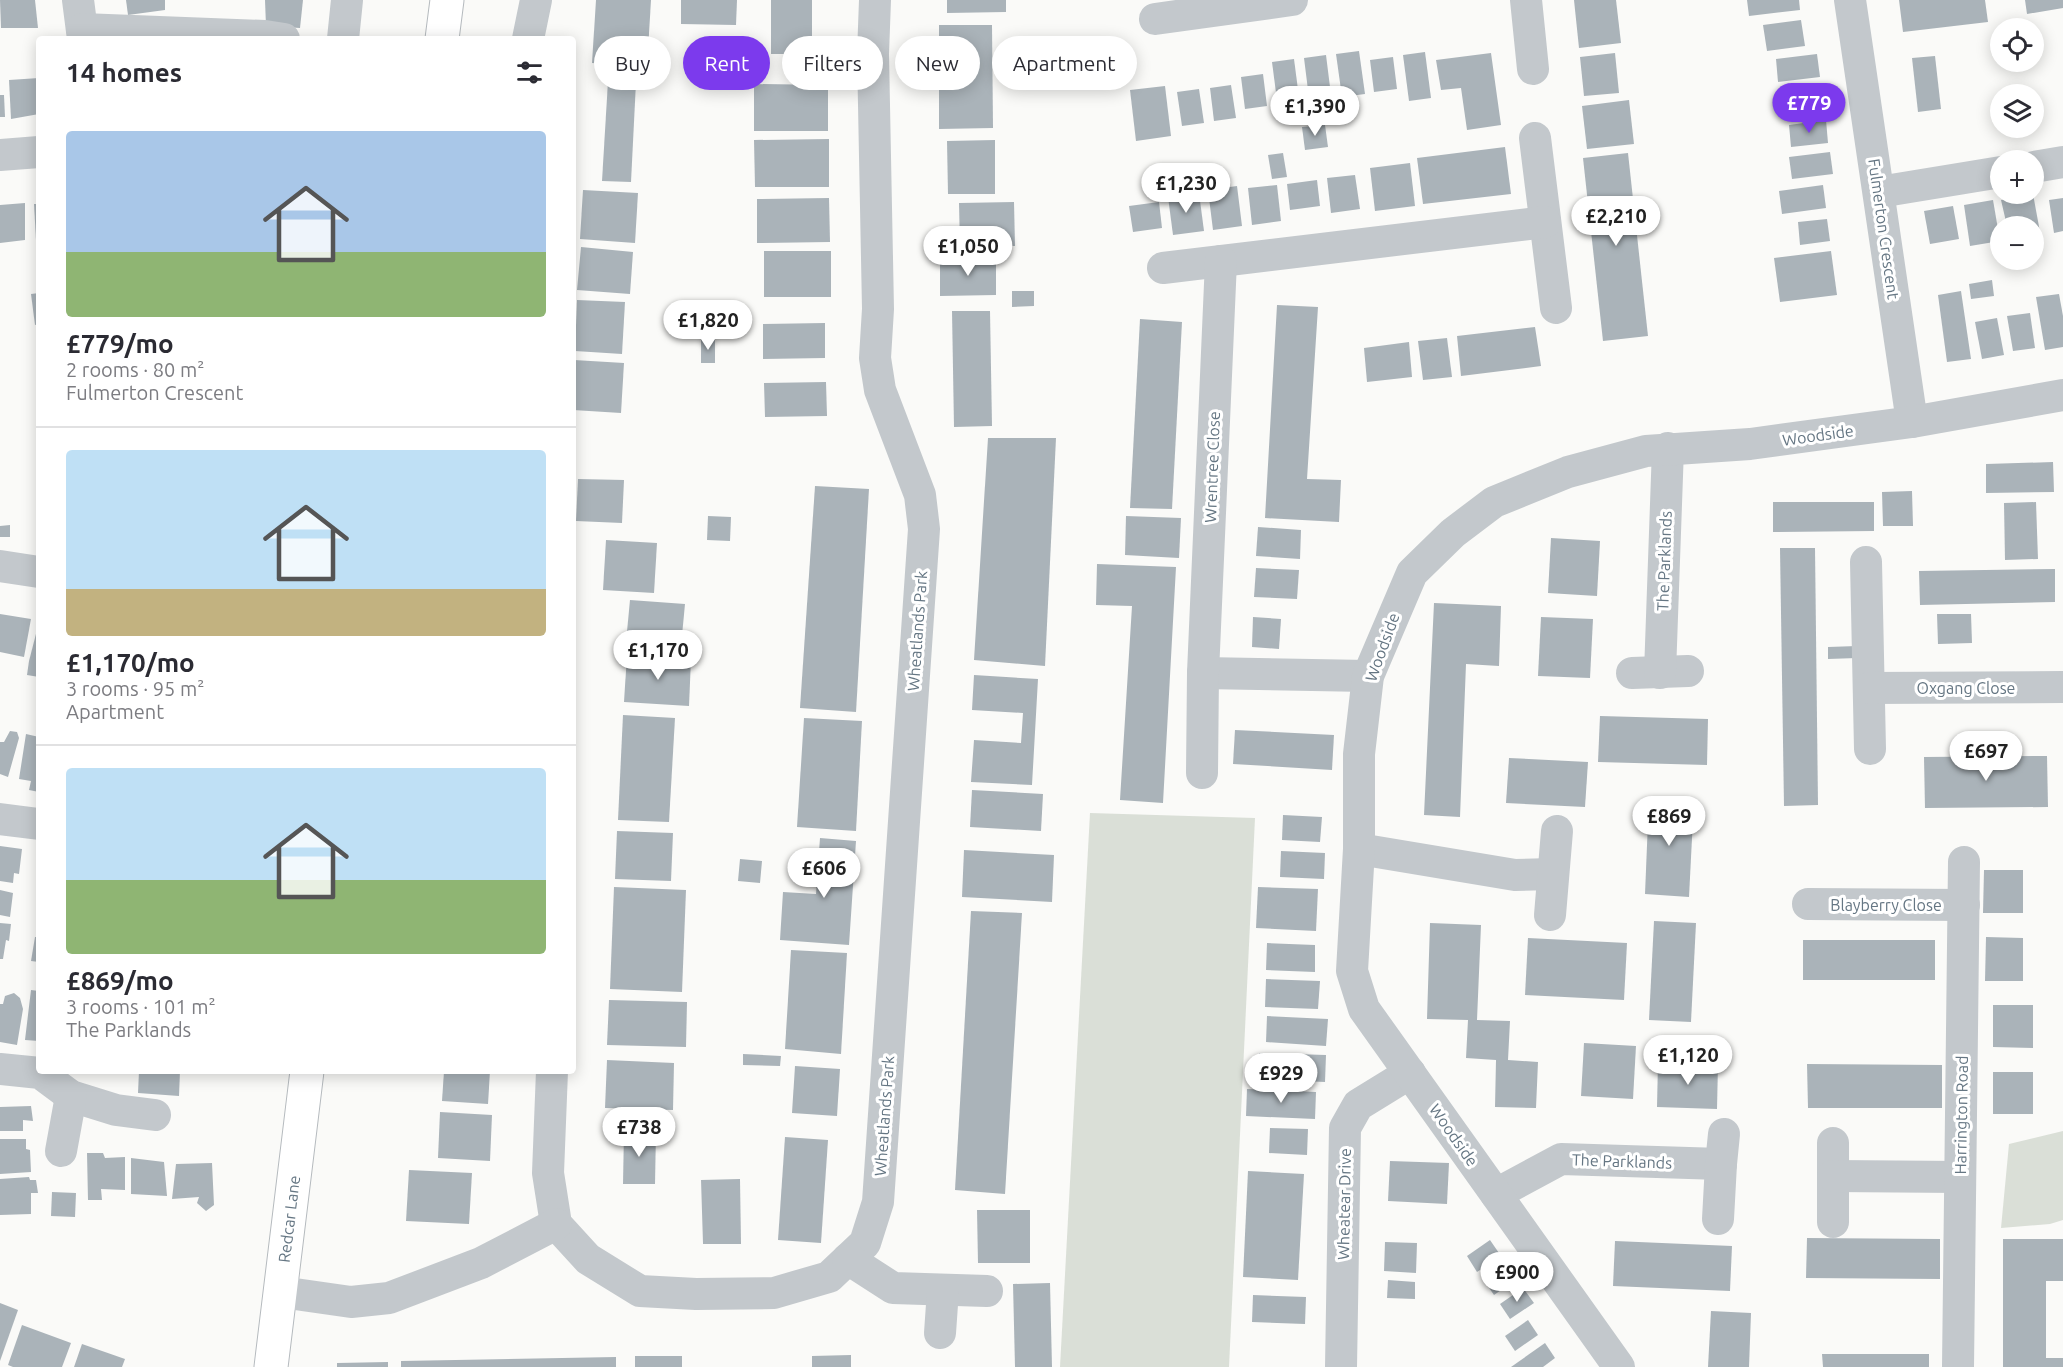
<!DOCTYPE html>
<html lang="en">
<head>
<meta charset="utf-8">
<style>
  body { margin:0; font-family:Ubuntu,sans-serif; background:#f2f2f3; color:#2b2b33; height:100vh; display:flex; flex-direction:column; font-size:22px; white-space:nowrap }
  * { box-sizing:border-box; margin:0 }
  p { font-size:20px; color:#7c7c81 }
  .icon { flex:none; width:33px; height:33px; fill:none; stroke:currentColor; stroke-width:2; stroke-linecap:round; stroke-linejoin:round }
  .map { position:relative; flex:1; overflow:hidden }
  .details { position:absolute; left:36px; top:36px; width:540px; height:1038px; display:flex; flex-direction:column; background:#fff; border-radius:6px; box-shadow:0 3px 15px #0003 }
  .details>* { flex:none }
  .banner { position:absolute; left:594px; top:36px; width:570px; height:54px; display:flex; gap:12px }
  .controls { position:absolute; left:1990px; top:18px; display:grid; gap:12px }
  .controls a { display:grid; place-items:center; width:54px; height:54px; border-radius:50%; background:#fff; box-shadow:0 3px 15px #0003; font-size:30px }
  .price { position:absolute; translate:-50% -51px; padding:0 14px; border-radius:21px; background:#fff; color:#222; font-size:20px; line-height:39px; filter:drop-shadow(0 2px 3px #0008) }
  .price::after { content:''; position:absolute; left:50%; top:36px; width:18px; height:14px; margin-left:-9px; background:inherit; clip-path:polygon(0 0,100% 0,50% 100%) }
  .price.on { background:#7c3aed; color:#fff }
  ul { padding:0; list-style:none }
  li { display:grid; align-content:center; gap:12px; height:318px; padding:0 30px }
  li+li { border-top:2px solid #e1e1e2 }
  li span { display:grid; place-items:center; height:186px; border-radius:6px; color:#555 }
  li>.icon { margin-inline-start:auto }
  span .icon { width:108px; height:108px; fill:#fffc; stroke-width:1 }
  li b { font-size:26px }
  h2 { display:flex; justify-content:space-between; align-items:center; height:72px; padding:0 30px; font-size:26px }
  .chip { padding:0 21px; border-radius:27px; background:#fff; box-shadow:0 3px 15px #0003; font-size:21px; line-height:54px }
  .chip.on { background:#7c3aed; color:#fff }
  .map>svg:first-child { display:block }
  .green { fill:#dadfd7 }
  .building { fill:#aab3b9 }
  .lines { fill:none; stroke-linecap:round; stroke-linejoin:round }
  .major-casing { stroke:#b5babe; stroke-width:35 }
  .minor { stroke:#c3c8cc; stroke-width:32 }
  .major { stroke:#fff; stroke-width:33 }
  .labels { text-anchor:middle; stroke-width:6; stroke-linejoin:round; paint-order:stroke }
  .street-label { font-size:16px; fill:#657683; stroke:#fff }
</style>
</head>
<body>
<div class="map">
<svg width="2063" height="1367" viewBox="0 0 2063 1367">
  <rect width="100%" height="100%" fill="#fafaf8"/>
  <g class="green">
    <polygon points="1090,813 1255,818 1229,1367 1060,1367"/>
    <polygon points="2063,1131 2063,1220 2050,1224 2001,1228 2009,1144"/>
  </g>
  <g class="building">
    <polygon points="0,0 35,0 38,28 1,28"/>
    <polygon points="126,0 165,0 165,10 128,15"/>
    <polygon points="265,0 303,0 300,28 266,26"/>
    <polygon points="596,0 651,0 647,67 592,63"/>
    <polygon points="681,0 737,0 736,25 681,24"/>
    <rect x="771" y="0" width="41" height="54"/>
    <polygon points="947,0 1006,0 1006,12 947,13"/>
    <polygon points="1574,0 1616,0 1621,43 1579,48"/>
    <polygon points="1747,0 1799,0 1800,10 1749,16"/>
    <polygon points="1899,0 1985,0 1988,22 1903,32"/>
    <polygon points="2025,0 2063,0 2063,8 2027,14"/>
    <polygon points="1801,20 1805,46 1767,51 1763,25"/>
    <polygon points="939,25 992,25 993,128 939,129"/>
    <polygon points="1359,51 1365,94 1342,97 1336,54"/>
    <polygon points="1425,52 1431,98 1409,101 1403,55"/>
    <polygon points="1491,53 1501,125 1467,130 1461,88 1441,90 1436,60"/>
    <polygon points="1615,53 1619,93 1584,96 1580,57"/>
    <polygon points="1817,54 1820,77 1778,82 1776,59"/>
    <polygon points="1326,55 1330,87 1308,90 1304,58"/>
    <polygon points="1935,56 1941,109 1918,112 1912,58"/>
    <polygon points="1393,57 1397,89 1374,92 1370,60"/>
    <polygon points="1294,59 1300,105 1278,108 1272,62"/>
    <polygon points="1263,74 1267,106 1245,109 1241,77"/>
    <polygon points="39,78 39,114 11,119 9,80"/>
    <polygon points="608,81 636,82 631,182 602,181"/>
    <polygon points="754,84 828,85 828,131 754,131"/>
    <polygon points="1231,85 1236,118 1214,121 1210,88"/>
    <polygon points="1165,86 1171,136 1136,141 1130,90"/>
    <polygon points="1822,87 1824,111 1795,114 1792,91"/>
    <polygon points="1199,89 1204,123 1182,126 1177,92"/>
    <polygon points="0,95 4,95 5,117 0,117"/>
    <polygon points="1629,100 1634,144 1587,149 1582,106"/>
    <polygon points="1826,120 1828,143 1791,147 1789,125"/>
    <polygon points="1325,125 1328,147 1305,150 1302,127"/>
    <polygon points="829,139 829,187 755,187 754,140"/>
    <polygon points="995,140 995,194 948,194 947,141"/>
    <polygon points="1505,147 1511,194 1423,204 1417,158"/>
    <polygon points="1830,152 1833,174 1792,179 1789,157"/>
    <polygon points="1283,153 1287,177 1272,179 1268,155"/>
    <polygon points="1628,153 1648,336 1603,341 1583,158"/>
    <polygon points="1410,163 1415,206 1375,211 1370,168"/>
    <polygon points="1355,175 1360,209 1331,213 1327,178"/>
    <polygon points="1317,180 1320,206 1290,210 1287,184"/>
    <polygon points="1277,185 1281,221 1252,225 1248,188"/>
    <polygon points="1823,185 1826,208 1782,214 1779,191"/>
    <polygon points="1237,186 1242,226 1213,230 1208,190"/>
    <polygon points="583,190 638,193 635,243 580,239"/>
    <polygon points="1199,193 1204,231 1173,235 1168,197"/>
    <polygon points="2033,194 2040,232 2034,233 2034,226 2007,226 2001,200"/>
    <polygon points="829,198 830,242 757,243 757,199"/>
    <polygon points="2063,198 2063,231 2054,233 2049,200"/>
    <polygon points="1993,200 2000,241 1970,246 1964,205"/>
    <polygon points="1014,202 1015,246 960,247 959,203"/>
    <polygon points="1159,202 1162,228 1133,232 1129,206"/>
    <polygon points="25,203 25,240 0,243 0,205"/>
    <polygon points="34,204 39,204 39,240 36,240"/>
    <polygon points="1953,206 1959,239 1930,244 1924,211"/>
    <polygon points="1827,219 1830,241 1800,245 1798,222"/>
    <polygon points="581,247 633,252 630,294 577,290"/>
    <rect x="764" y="251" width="67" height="46"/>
    <polygon points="1831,251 1837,295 1780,302 1774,258"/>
    <polygon points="996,257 996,295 940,296 940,258"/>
    <polygon points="1992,280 1994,296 1971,299 1969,284"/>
    <polygon points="1012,291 1034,291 1034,306 1012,307"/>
    <polygon points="1961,291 1971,359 1947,362 1938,295"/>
    <polygon points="39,293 39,324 35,325 31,294"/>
    <polygon points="2059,294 2063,316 2063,347 2045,350 2036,297"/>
    <polygon points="577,300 625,302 622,354 575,351"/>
    <polygon points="1277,305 1318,307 1307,479 1341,480 1339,522 1265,518"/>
    <polygon points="952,311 990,311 992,426 954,427"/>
    <polygon points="2030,313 2035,348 2013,351 2007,316"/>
    <polygon points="1997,318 2004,355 1982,359 1975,322"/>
    <polygon points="1140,319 1182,322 1172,509 1130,508"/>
    <polygon points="825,323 825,358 763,359 763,324"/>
    <polygon points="1535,327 1541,366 1461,376 1457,336"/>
    <rect x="701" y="338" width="14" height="25"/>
    <polygon points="1447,338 1452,377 1423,380 1418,341"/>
    <polygon points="1409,342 1412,377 1367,382 1364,348"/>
    <polygon points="574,360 624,363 621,413 573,410"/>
    <polygon points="826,382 827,416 765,417 764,383"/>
    <polygon points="988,438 1056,438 1045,666 974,660"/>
    <polygon points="2053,462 2054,492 1986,493 1986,464"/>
    <polygon points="578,479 624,480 622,523 576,521"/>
    <polygon points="815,486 869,489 856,712 800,708"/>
    <polygon points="1912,491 1913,526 1883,526 1882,492"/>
    <polygon points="1773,502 1874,502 1874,531 1773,532"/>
    <polygon points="2036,502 2038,559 2005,560 2004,503"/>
    <polygon points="708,516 731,517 730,541 707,540"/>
    <polygon points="1126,516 1181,518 1179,558 1125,555"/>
    <polygon points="10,525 10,537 0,537 0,526"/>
    <polygon points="1258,527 1301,530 1300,559 1256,556"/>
    <polygon points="1551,538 1600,541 1597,596 1548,593"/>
    <polygon points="606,540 657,543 654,593 603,590"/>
    <polygon points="1780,548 1815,548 1818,805 1784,806"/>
    <polygon points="1097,564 1176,567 1163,803 1120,800 1132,606 1096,605"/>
    <polygon points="1256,568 1299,570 1297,599 1254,597"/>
    <polygon points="2055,569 2055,602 1920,605 1919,571"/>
    <polygon points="630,600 685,604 681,646 626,642"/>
    <polygon points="1434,603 1501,606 1499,666 1466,664 1460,817 1424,815"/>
    <polygon points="0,614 31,619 24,657 0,652"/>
    <polygon points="1937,614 1971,614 1972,643 1938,644"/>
    <polygon points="1253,617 1281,619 1279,649 1252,647"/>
    <polygon points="1541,617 1593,619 1590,678 1538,676"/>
    <polygon points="37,630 39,630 39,677 27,675 29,661"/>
    <polygon points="1857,646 1857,658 1828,659 1828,647"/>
    <polygon points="627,655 691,659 689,706 624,702"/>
    <polygon points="974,675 1038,679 1032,785 971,782 974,740 1021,743 1023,713 972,710"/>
    <polygon points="623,715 675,718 669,822 618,820"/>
    <polygon points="1600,716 1708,719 1707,765 1598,762"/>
    <polygon points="804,718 862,721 856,831 797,827"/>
    <polygon points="1235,730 1334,735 1332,770 1233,764"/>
    <polygon points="10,731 17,732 19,738 8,777 0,774 0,742 4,742"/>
    <polygon points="26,734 39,737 37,750 39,750 39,792 29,790 31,781 19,779"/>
    <polygon points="2047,756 2048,807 1925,808 1924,757"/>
    <polygon points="1509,758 1588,762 1585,807 1506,803"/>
    <polygon points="972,790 1043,794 1041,831 970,827"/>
    <polygon points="1649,797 1694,799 1689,897 1645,894"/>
    <polygon points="1283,815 1322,817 1320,842 1282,840"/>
    <polygon points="617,831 673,833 671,881 615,879"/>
    <polygon points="820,838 856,841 849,945 780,940 783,892 816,894"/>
    <polygon points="0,846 22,849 19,874 14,873 13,883 0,881"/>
    <polygon points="964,850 1054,855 1052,902 962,897"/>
    <polygon points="1281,851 1325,853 1324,879 1280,877"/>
    <polygon points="740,859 762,861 760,883 738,881"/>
    <polygon points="1984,870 2023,870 2023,913 1983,913"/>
    <polygon points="614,887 686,890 682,992 610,989"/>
    <polygon points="1258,887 1318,889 1316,931 1256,928"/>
    <polygon points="0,890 13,893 10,917 0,915"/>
    <polygon points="971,911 1022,913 1005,1194 955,1190"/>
    <polygon points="1654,921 1696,923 1691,1022 1649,1020"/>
    <polygon points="0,923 11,924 9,941 6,940 3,959 0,959"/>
    <polygon points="1430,923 1481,925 1477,1020 1510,1021 1508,1060 1538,1062 1536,1108 1495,1107 1496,1060 1466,1058 1468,1020 1427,1019"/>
    <polygon points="35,937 39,937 39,962 31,961"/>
    <polygon points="1986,937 2023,938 2023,981 1985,981"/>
    <polygon points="1528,938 1627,943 1624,1000 1525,995"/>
    <rect x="1803" y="940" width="132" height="40"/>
    <polygon points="1267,943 1315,945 1315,972 1266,970"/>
    <polygon points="791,950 847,953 841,1054 785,1049"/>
    <polygon points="1266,979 1320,981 1318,1009 1265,1007"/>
    <polygon points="31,990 39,991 37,1008 39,1008 39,1041 25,1040"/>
    <polygon points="14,993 20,998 23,1009 17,1045 0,1042 0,1004 3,1004 5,996"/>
    <polygon points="609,1000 687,1002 686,1047 607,1045"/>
    <polygon points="1993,1005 2033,1005 2033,1048 1993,1047"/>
    <polygon points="1267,1016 1328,1019 1326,1046 1266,1042"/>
    <polygon points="1584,1043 1636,1046 1633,1099 1581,1096"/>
    <polygon points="1259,1053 1326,1055 1325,1082 1258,1079"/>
    <polygon points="743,1054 781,1056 780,1066 743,1065"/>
    <polygon points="607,1060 674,1063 673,1110 605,1108"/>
    <polygon points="1658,1062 1718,1064 1717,1109 1657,1107"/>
    <polygon points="1807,1064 1942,1065 1942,1108 1808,1108"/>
    <polygon points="795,1066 840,1069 837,1116 792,1113"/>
    <polygon points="139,1071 180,1071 179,1096 138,1093"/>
    <polygon points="444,1071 490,1071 488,1104 442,1101"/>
    <rect x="1993" y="1072" width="40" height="42"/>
    <polygon points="1247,1089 1316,1092 1315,1119 1246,1116"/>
    <polygon points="31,1106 33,1121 23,1120 23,1131 0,1131 0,1107"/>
    <polygon points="440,1112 492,1115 490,1161 438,1158"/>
    <polygon points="1270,1128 1308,1129 1307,1155 1269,1153"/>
    <polygon points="624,1131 656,1131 655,1184 623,1184"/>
    <polygon points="785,1137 828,1140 821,1243 778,1240"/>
    <polygon points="0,1139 26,1139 26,1149 30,1150 31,1172 0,1174"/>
    <polygon points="87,1153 103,1153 105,1158 125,1157 125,1190 101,1189 102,1200 88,1200"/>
    <polygon points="131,1158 164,1162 167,1196 131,1194"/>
    <polygon points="1390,1161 1449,1163 1447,1204 1388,1201"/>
    <polygon points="212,1163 214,1205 206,1211 197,1203 199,1197 172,1199 176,1164"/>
    <polygon points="409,1170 472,1173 469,1224 406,1221"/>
    <polygon points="1248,1171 1304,1174 1298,1280 1243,1277"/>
    <polygon points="29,1177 30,1180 36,1180 38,1193 31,1193 31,1214 0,1215 0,1179"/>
    <polygon points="740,1179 741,1244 703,1244 701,1180"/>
    <polygon points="52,1192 76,1193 75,1217 51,1216"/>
    <polygon points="977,1210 1030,1210 1030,1263 978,1263"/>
    <polygon points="1807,1238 1940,1239 1940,1279 1806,1278"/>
    <polygon points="2003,1239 2063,1239 2063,1281 2046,1281 2046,1358 2063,1358 2063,1367 2003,1367"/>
    <polygon points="1490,1240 1501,1256 1477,1272 1467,1256"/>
    <polygon points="1615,1241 1732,1246 1730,1291 1613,1286"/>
    <polygon points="1385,1242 1417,1243 1416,1273 1384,1271"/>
    <polygon points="1506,1263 1517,1279 1494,1295 1483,1279"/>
    <polygon points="1388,1280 1415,1282 1415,1299 1387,1298"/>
    <polygon points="1050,1283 1052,1367 1015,1367 1013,1284"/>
    <polygon points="1523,1288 1534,1303 1510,1319 1500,1304"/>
    <polygon points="1253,1295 1306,1297 1305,1324 1252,1322"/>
    <polygon points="0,1303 18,1310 0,1361"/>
    <polygon points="1711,1311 1751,1313 1749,1367 1708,1367"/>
    <polygon points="1528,1320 1538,1335 1515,1351 1505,1336"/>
    <polygon points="22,1325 71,1343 62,1367 13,1367 8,1365"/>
    <polygon points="1545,1343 1555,1358 1543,1367 1511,1367"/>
    <polygon points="82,1344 125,1359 122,1367 74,1367"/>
    <polygon points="1822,1354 1929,1354 1929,1367 1823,1367"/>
    <polygon points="851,1355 851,1367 812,1367 812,1356"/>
    <rect x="635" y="1356" width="47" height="11"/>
    <polygon points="616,1357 616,1367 401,1367 401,1361"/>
    <polygon points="388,1362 388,1367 337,1367 337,1363"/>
  </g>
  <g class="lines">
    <defs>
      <g id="major">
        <polyline points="442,39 447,0"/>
        <polyline points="271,1367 307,1071"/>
      </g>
    </defs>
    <use href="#major" class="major-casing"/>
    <g class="minor">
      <polyline points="78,0 83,39"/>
      <polyline points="1526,0 1533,69"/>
      <polyline points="1850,0 1912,422"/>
      <polyline points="1155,19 1292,0"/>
      <polyline points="82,29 265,36 284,39"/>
      <polyline points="343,39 347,0"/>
      <polyline points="528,39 536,0"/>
      <polyline points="1535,138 1556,308"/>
      <polyline points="0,155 39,152"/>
      <polyline points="2034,167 2063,162"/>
      <polyline points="1879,192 2001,172"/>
      <polyline points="1163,268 1545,222"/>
      <polyline points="1866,562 1870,749"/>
      <polyline points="0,566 39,572"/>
      <polyline points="1203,673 1368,676"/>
      <polyline points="1632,673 1688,671"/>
      <polyline points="1660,673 1668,448"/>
      <polyline points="1869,688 2063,687"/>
      <polyline points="1202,773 1203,673 1221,261"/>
      <polyline points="0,819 39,824"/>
      <polyline points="1359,849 1515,875 1553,874"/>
      <polyline points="1808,904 1964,905"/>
      <polyline points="1550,915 1557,831"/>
      <polyline points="0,1069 40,1073 71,1096 116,1110 155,1115"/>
      <polyline points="552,1071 548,1173 556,1224 588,1259 640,1291 696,1294 774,1293 829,1277 865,1243 878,1202 924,529 920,495 880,390 875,358 878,309 873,54 875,0"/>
      <polyline points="1833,1143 1833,1222"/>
      <polyline points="61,1151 71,1096"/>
      <polyline points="1833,1176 1960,1177"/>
      <polyline points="1496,1194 1561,1159 1721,1164"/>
      <polyline points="1718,1219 1721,1164 1724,1134"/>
      <polyline points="848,1259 893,1288 987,1291"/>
      <polyline points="281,1292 351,1302 389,1298 481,1263 556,1224"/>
      <polyline points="940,1333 943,1290"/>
      <polyline points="1341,1367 1345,1128 1358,1105 1410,1073"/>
      <polyline points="1619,1367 1364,1009 1352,971 1359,849 1359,754 1368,676 1412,573 1453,533 1494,502 1568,472 1646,451 1750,444 1912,422 2063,395"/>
      <polyline points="1958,1367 1964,862"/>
    </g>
    <use href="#major" class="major"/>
  </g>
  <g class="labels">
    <g class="street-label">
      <text transform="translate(1884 229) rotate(82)" y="6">Fulmerton Crescent</text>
      <text transform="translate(1818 435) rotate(-8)" y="6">Woodside</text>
      <text transform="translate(1212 467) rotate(-88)" y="6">Wrentree Close</text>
      <text transform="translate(1664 561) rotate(-88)" y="6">The Parklands</text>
      <text transform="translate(917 631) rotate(-86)" y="6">Wheatlands Park</text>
      <text transform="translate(1382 647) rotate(-70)" y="6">Woodside</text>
      <text x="1966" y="694">Oxgang Close</text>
      <text x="1886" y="911">Blayberry Close</text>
      <text transform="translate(1961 1115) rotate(-89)" y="6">Harrington Road</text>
      <text transform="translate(884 1116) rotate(-86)" y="6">Wheatlands Park</text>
      <text transform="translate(1454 1135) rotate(55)" y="6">Woodside</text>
      <text transform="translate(1622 1161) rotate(2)" y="6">The Parklands</text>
      <text transform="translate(1344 1204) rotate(-89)" y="6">Wheatear Drive</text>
      <text transform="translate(289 1219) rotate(-83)" y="6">Redcar Lane</text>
    </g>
  </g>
</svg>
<div class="controls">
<a><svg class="icon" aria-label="locate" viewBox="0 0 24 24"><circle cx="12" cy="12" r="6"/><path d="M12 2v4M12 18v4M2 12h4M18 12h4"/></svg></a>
<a><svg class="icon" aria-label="layers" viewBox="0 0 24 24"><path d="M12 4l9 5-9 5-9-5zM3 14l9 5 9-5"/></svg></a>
<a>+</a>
<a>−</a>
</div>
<b class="price on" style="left:1809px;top:134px">£779</b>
<b class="price" style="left:1315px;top:137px">£1,390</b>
<b class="price" style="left:1186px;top:214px">£1,230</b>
<b class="price" style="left:1616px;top:247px">£2,210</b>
<b class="price" style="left:968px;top:277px">£1,050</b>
<b class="price" style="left:708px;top:351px">£1,820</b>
<b class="price" style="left:658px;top:681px">£1,170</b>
<b class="price" style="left:1986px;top:782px">£697</b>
<b class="price" style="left:1669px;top:847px">£869</b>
<b class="price" style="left:824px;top:899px">£606</b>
<b class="price" style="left:1688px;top:1086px">£1,120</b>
<b class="price" style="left:1281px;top:1104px">£929</b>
<b class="price" style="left:639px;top:1158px">£738</b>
<b class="price" style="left:1517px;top:1303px">£900</b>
<div class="banner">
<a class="chip">Buy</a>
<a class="chip on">Rent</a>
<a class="chip">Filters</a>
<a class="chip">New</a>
<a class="chip">Apartment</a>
</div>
<section class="details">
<h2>14 homes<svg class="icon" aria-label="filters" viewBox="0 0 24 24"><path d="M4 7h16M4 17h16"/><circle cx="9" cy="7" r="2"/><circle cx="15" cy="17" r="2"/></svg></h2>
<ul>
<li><span style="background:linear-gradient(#a9c7e8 65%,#8fb573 0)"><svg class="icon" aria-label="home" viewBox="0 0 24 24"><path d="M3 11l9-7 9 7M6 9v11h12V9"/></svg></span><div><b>£779/mo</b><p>2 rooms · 80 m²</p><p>Fulmerton Crescent</p></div></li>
<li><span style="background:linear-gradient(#bfe0f5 75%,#c2b280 0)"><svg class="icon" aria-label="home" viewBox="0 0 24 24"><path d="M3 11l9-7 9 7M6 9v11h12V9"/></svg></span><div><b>£1,170/mo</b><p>3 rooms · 95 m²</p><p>Apartment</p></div></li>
<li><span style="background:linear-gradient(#bfe0f5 60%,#8fb573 0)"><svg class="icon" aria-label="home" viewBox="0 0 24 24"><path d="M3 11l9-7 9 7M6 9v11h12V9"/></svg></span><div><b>£869/mo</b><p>3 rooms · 101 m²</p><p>The Parklands</p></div></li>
</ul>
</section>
</div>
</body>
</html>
